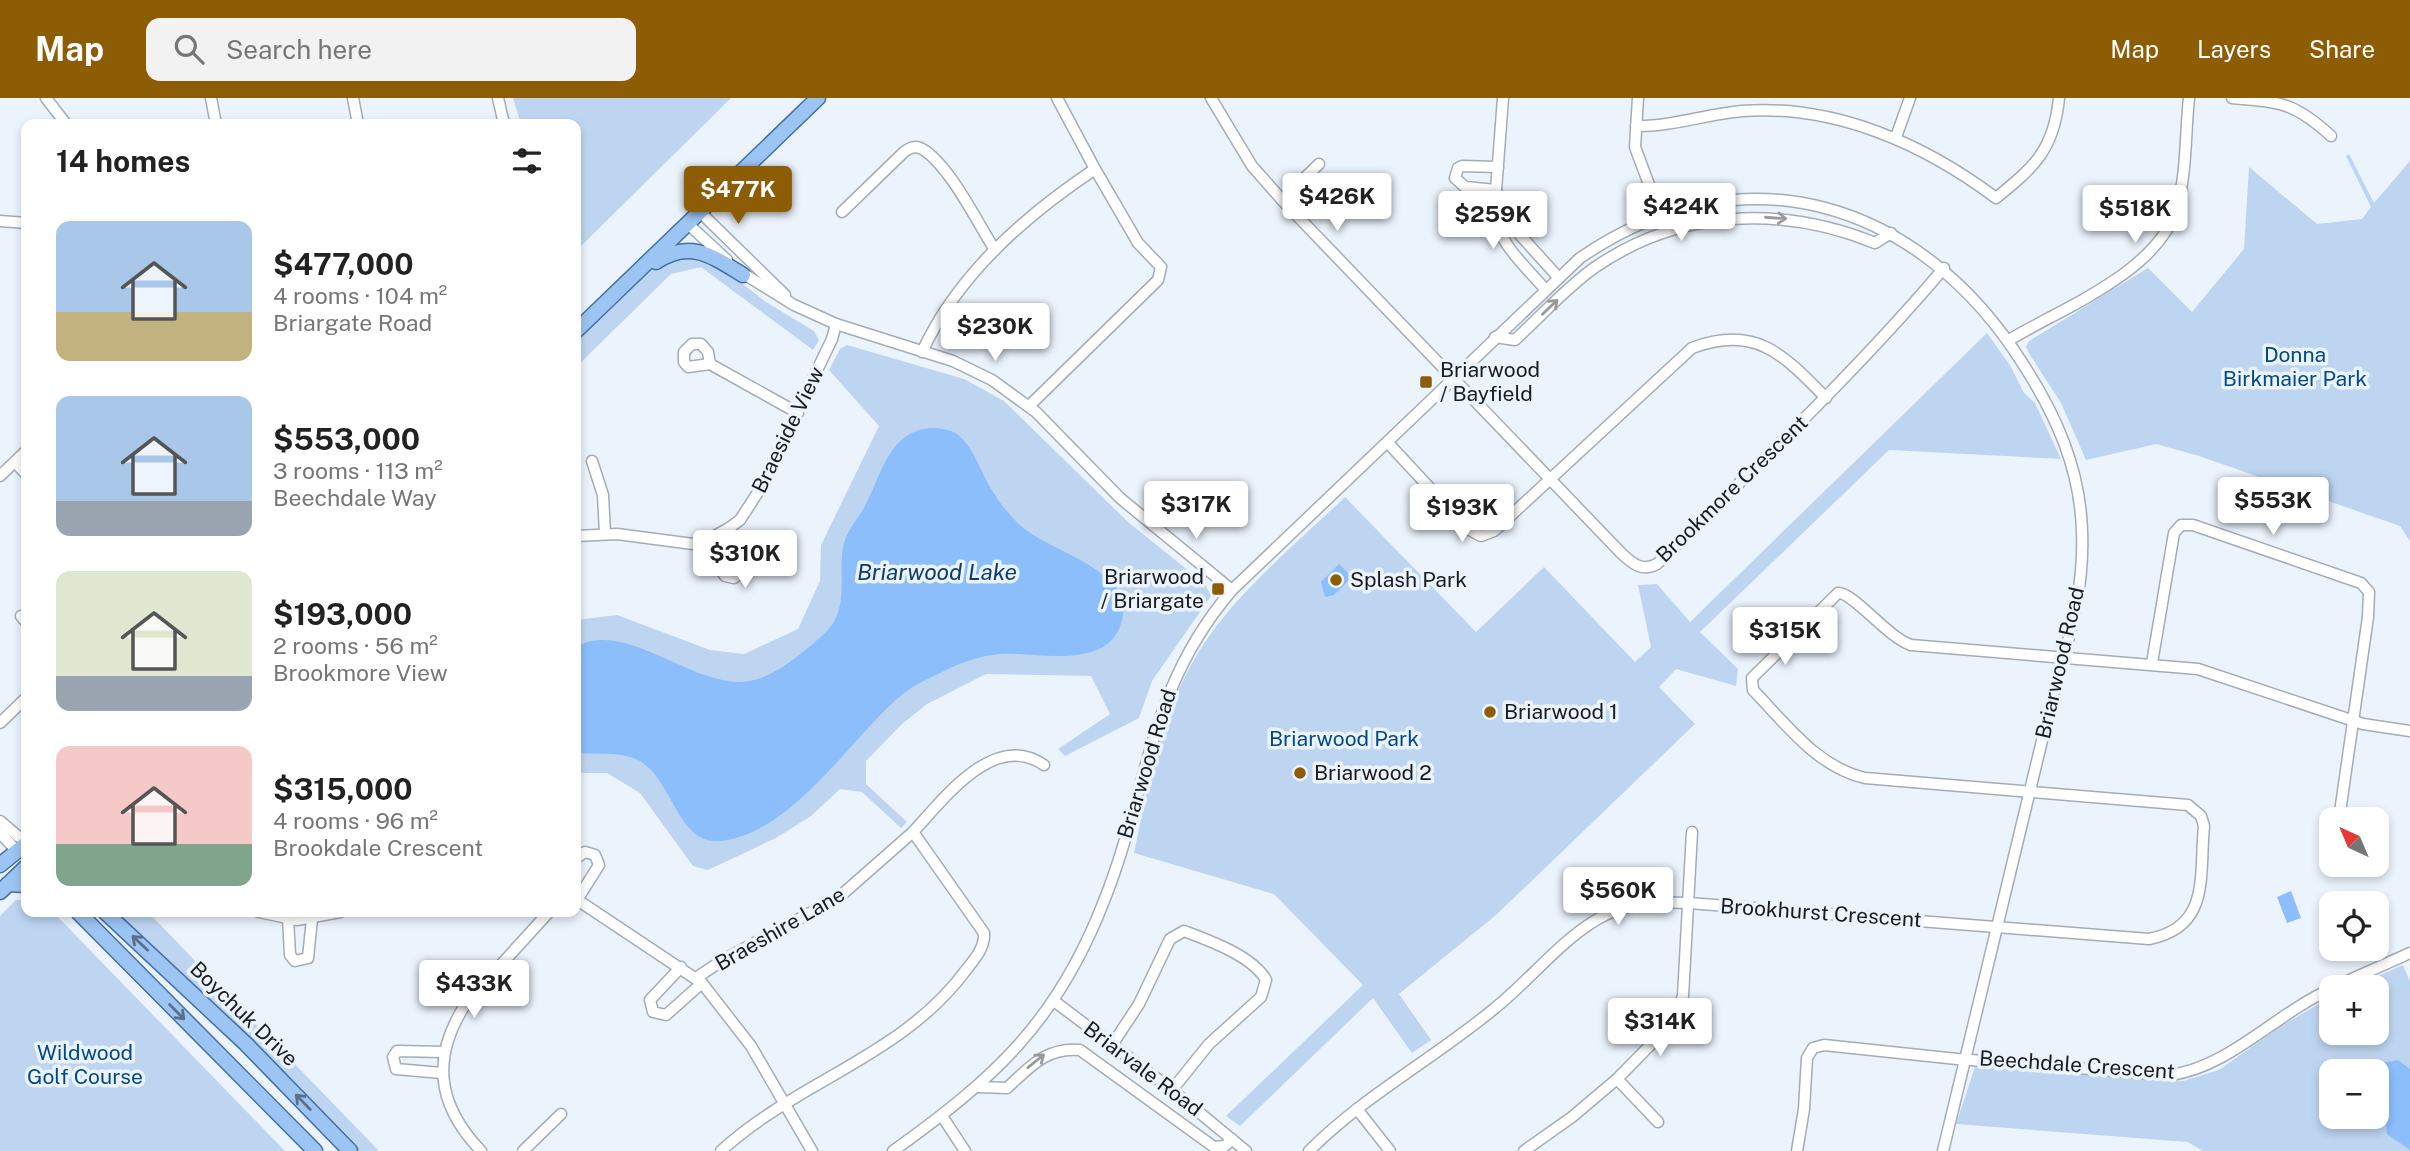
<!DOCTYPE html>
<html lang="en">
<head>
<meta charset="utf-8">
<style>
  body { margin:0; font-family:"Public Sans",sans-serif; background:#f2f2f2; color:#222; height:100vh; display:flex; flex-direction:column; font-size:26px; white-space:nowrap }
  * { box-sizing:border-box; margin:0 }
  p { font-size:23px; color:#767676 }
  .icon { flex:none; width:38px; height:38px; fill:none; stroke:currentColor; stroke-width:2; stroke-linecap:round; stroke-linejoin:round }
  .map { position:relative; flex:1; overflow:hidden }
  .panel { position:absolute; left:21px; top:21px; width:560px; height:798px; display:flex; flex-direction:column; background:#fff; border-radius:14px; box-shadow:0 4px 10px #0003 }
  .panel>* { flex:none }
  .needle { width:46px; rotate:316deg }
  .tools { position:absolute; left:2319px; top:709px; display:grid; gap:14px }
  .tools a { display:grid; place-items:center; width:70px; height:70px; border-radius:14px; background:#fff; box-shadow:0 4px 10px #0003; font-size:35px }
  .price { position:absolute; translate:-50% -60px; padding:0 16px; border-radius:7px; background:#fff; color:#222; font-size:23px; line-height:46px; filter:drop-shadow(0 2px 4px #0008) }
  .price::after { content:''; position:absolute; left:50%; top:42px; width:21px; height:16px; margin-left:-10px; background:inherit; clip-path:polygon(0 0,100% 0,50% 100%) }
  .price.on { background:#8d5d06; color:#fff }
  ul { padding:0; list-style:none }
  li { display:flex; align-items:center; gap:21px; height:175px; padding:0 35px }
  li span { display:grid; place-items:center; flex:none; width:196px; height:140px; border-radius:14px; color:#555 }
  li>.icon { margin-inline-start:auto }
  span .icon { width:84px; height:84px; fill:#fffc; stroke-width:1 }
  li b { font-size:30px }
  h2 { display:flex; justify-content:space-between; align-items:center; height:84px; padding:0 35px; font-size:30px }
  header { display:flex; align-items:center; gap:42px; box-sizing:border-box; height:98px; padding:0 35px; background:#8d5d06; color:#fff }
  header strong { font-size:33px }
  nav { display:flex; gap:38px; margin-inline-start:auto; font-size:24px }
  .search { width:490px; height:63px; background:#f2f2f2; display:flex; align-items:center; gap:18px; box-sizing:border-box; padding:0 24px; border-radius:14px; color:#767676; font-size:26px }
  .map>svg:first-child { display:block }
  .green { fill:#bed5f1; fill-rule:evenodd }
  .water { fill:#8bbefb }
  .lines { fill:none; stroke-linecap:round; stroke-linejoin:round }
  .minor-casing { stroke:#a4acb5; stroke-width:13 }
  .major-casing { stroke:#4370a5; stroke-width:17 }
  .minor { stroke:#fff; stroke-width:10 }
  .major { stroke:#9cc5f4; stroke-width:14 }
  .oneway { stroke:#98999a }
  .oneway2 { stroke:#5a708a }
  .poi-dot { fill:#8d5d06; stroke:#ebf3fd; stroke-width:2.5 }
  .labels { text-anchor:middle; stroke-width:7; stroke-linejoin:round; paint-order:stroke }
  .park-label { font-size:21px; fill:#00498b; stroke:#ebf3fd }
  .poi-label { font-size:21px; fill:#191c1f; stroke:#ebf3fd; text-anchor:start }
  .street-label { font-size:21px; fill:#191c1f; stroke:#ebf3fd }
  .water-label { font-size:23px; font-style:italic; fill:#0e3c6b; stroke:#ebf3fd }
</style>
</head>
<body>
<header>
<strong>Map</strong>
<div class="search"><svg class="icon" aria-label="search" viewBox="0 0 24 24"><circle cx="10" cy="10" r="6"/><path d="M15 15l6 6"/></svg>Search here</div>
<nav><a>Map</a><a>Layers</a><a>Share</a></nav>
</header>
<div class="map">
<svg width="2410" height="1053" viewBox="0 0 2410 1053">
  <rect width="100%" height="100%" fill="#ebf3fd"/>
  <g class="green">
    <polygon points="513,0 731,0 576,153 576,26 521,26"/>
    <polygon points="2349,56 2374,105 2410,63 2410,443 2400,428 2199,358 2156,346 2086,362 2061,305 2030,257 2026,249 2029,243 2148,170 2192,214 2244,151 2249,69 2317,126 2362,121 2371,109 2346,58"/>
    <polygon points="692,155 726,173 766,204 814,233 819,242 813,252 701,169 671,176 576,269 576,239 610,212 655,169"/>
    <path d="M 1987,235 L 2011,269 L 2024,295 L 2035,305 L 2061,361 L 1889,352 L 1700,534 L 1738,571 L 1736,588 L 1676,571 L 1659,589 L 1695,626 L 1496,817 L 1399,896 L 1431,942 L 1412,955 L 1373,900 L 1240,1028 L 1226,1018 L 1363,887 L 1274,796 L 1134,755 C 1147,692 1159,624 1191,567 C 1227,501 1291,451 1345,399 L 1476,534 L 1544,469 L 1635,564 L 1651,549 L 1638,487 L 1657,486 L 1690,524 Z"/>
    <polygon points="847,247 964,281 1004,303 1128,424 1205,486 1211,498 1152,583 1139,620 1065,658 1058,651 1110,616 1091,578 986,576 927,606 902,626 866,663 866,686 907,724 901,730 862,694 840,691 811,718 776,740 708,772 693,768 640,695 607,675 576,675 576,522 617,517 710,552 744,556 798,531 820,483 821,447 879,328 829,272 840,251"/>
    <polygon points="16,802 26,802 26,814 53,814 285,1053 0,1053 0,818"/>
    <polygon points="115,814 148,814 379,1053 357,1053 240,931"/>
    <path d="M 2403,867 L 2410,884 L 2410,1053 L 2203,1053 L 2188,1044 L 1956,1026 L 1975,969 L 2183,983 L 2219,972 L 2281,928 L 2331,899 L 2331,934 L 2376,934 L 2376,889 L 2353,889 ZM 2331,973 L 2376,973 L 2376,1018 L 2331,1018 Z"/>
  </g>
  <g class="water">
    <path d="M 931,330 C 939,330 949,331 957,336 C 973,348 980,372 990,389 C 998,403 1008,416 1020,427 C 1047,453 1127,469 1123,515 C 1117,575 1039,554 1001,556 C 982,557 963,564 946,572 C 932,579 916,586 904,595 C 851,638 795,734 721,743 C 677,748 673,680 638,662 C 620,653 596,657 576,655 L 576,549 C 628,519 699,597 754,582 C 779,576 806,552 825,535 C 850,512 838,477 843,449 C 846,433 859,420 866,406 C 882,376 889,333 931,330 Z"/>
    <polygon points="1339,466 1352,479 1334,497 1325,499 1321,484"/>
    <polygon points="2291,793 2301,820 2287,825 2277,799"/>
    <polygon points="2398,962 2410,971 2410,1052 2387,1036 2385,1018 2377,1011 2376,973 2331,973 2331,1008 2320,976 2328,965 2368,967"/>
  </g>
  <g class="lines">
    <defs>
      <g id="minor">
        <polyline points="46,0 66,26"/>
        <polyline points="211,0 216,26"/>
        <polyline points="353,0 358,26"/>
        <polyline points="498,0 504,26"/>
        <polyline points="1057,0 1095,71"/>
        <path d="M 1211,0 L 1252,68 L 1282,102 L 1622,456 C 1633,466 1642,474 1657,466 C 1755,369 1855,275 1944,170"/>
        <polyline points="1503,0 1496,92 1500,104 1506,108 1520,137 1558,179"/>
        <polyline points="1638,0 1635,49 1660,116"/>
        <path d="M 2232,0 C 2280,4 2294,4 2331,38"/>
        <path d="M 1636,28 C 1670,29 1707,16 1742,13 C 1835,6 1924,46 1996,100 C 2034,69 2054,52 2059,0"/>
        <polyline points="1896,39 1910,0"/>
        <polyline points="1496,92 1465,89 1455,80 1458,70 1462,68 1498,69"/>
        <polyline points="1282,102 1319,66"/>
        <path d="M 1500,104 L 1494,114 C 1497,144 1526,169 1545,191"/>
        <polyline points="700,114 785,197"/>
        <path d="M 842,114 L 904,54 C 910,49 917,47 924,52 C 951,70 977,124 995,152"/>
        <polyline points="0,123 26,125"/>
        <polyline points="688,126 727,162"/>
        <polyline points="739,173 794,207 836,226 953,263 992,282 1036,314 1120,400 1232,492"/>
        <path d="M 1495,239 L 1515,242 C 1541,218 1566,190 1594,170 C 1679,111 1781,107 1875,145 L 1891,135"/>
        <path d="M 2009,242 C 2062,210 2156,175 2176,112 C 2187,77 2185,37 2189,0"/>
        <path d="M 922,254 C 958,176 1025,118 1095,71 L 1138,145 L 1161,169 L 1158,182 L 1029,308"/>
        <polyline points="710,266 688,269 684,264 684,254 692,246 701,246 708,254 710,266 798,315"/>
        <path d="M 1388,345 L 1468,431 L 1481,438 L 1494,433 L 1692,250 C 1756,226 1784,257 1826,300"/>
        <polyline points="592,363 603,397 605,436"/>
        <polyline points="15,364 26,376"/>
        <polyline points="0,378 26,353"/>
        <polyline points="576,438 617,436 693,446 702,445 729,430 740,422 760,391 832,241 836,226"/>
        <polyline points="702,445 725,478 734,480 745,469 745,460 729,430"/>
        <polyline points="21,518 26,524"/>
        <polyline points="2152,565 2174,435 2181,427 2193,427 2361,485 2369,494 2368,519 2339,721"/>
        <polyline points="0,625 26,600"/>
        <polyline points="0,723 26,745"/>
        <path d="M 913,734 C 943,702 994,632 1044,667"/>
        <polyline points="0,735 17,753"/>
        <polyline points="576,760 585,754 595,757 599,767 577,802"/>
        <polyline points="576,801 702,885 751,948 812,1053"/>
        <polyline points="259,814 297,822 340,814"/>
        <polyline points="288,820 290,857 295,863 308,860 312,821"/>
        <polyline points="681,869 650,902 653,914 666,917 702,885"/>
        <path d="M 696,880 L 723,862 L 838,800 L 913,734 L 984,835 C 985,849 975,861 966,872 C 903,958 797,983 721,1053"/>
        <polyline points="2334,889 2410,855"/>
        <polyline points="1054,903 1172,992 1246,1053"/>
        <path d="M 1112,947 L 1139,906 L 1170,841 L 1184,833 C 1208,842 1253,858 1266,882 L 1261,899 L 1209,946 L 1172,992"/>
        <polyline points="442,975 396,971 393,959 397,953 444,954"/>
        <polyline points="1617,981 1658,1024"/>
        <path d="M 979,989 L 1007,990 C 1030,969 1046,949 1080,952 L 1214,1049 L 1225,1048 L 1232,1041"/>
        <polyline points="1357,1011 1390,1053"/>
        <polyline points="942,1018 965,1053"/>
        <path d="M 481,1053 C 436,1006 431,958 467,904 L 549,814"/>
        <polyline points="523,1053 561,1016"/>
        <path d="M 893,1053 C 995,980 1057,924 1104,803 C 1149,690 1147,591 1232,492 L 1580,160 C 1744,47 1921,104 2023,266 C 2056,317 2080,370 2082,433 C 2084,480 2074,528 2059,572 L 1943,1053"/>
        <path d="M 1309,1053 C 1365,997 1435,960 1495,910 C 1529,883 1558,845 1596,822 C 1624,805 1657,803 1689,805 L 2149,841 C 2211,829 2199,778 2204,728 L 2201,718 L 2188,707 L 1865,680 C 1817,669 1786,626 1753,592 L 1752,580 L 1838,495 C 1853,494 1887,539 1911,547 L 2198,571 L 2363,626 L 2410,633"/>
        <polyline points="1524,1053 1572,1019 1617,981 1671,926 1683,898 1692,734"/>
        <path d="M 1797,1053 L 1804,1011 L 1807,960 L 1813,950 L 1824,947 L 1957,961 L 2171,977 C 2231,968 2275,916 2331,891"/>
      </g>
      <g id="major">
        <path d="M 656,164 C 690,141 712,158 743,177"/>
        <polyline points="576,233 818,0"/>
        <polyline points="0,767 26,746"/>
        <polyline points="8,786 26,787"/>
        <polyline points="0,794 26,769"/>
        <polyline points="78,814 315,1053"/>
        <polyline points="105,814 246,946 350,1053"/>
      </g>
    </defs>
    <use href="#minor" class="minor-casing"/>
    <use href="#major" class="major-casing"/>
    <use href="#minor" class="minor"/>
    <use href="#major" class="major"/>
  </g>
  <defs><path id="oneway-shaft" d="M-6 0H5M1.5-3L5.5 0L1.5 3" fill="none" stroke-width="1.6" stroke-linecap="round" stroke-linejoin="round" transform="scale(1.75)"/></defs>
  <g class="oneway">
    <use href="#oneway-shaft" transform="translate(1776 120) rotate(4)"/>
    <use href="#oneway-shaft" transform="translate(1550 209) rotate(-44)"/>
    <use href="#oneway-shaft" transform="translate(1036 963) rotate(-39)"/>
  </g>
  <g class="oneway2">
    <use href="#oneway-shaft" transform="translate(140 845) rotate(-137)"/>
    <use href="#oneway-shaft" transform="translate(177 914) rotate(45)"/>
    <use href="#oneway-shaft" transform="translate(303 1004) rotate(-134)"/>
  </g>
  <g class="poi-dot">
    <rect x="1419" y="277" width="14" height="14" rx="3.5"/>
    <circle cx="1336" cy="482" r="7"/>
    <rect x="1211" y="484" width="14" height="14" rx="3.5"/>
    <circle cx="1490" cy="614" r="7"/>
    <circle cx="1300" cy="675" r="7"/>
  </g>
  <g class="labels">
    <g class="park-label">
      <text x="2295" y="264">Donna<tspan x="2295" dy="24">Birkmaier Park</tspan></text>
      <text x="1344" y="648">Briarwood Park</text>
      <text x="85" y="962">Wildwood<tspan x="85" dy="24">Golf Course</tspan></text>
    </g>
    <g class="poi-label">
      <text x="1440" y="279">Briarwood<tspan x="1440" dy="24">/ Bayfield</tspan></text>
      <text x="1204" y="486" text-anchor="end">Briarwood<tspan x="1204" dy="24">/ Briargate</tspan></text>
      <text x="1350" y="489">Splash Park</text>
      <text x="1504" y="621">Briarwood 1</text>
      <text x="1314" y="682">Briarwood 2</text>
    </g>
    <g class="street-label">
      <text transform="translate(788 332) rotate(-64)" y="7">Braeside View</text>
      <text transform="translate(1732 391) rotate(-44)" y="7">Brookmore Crescent</text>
      <text transform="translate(2060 565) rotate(-77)" y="7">Briarwood Road</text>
      <text transform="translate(1147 666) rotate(-73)" y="7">Briarwood Road</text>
      <text transform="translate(1821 815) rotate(4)" y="7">Brookhurst Crescent</text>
      <text transform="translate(780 831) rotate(-30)" y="7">Braeshire Lane</text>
      <text transform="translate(244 916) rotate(44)" y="7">Boychuk Drive</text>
      <text transform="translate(2077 967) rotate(4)" y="7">Beechdale Crescent</text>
      <text transform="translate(1143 971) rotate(37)" y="7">Briarvale Road</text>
    </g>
    <g class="water-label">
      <text x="937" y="482">Briarwood Lake</text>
    </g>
  </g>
</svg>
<div class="tools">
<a><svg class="needle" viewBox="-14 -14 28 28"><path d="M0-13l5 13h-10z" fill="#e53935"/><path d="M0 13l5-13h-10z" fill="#767676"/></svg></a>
<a><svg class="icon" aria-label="locate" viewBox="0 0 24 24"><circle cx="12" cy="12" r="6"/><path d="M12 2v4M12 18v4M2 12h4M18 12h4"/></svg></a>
<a>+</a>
<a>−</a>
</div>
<b class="price on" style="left:738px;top:128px">$477K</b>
<b class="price" style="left:1337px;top:135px">$426K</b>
<b class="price" style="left:1681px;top:145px">$424K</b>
<b class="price" style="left:2135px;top:147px">$518K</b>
<b class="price" style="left:1493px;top:153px">$259K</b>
<b class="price" style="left:995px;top:265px">$230K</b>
<b class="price" style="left:2273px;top:439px">$553K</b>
<b class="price" style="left:1196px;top:443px">$317K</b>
<b class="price" style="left:1462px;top:446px">$193K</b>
<b class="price" style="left:745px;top:492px">$310K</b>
<b class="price" style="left:1785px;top:569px">$315K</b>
<b class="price" style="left:1618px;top:829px">$560K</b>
<b class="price" style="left:474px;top:922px">$433K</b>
<b class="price" style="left:1660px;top:960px">$314K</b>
<section class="panel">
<h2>14 homes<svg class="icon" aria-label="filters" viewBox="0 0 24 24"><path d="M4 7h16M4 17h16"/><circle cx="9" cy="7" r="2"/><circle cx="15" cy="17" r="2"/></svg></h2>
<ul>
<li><span style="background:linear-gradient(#a9c7e8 65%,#c2b280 0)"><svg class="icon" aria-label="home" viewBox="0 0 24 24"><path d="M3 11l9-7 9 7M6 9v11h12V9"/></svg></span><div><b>$477,000</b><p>4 rooms · 104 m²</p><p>Briargate Road</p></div></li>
<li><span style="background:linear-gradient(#a9c7e8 75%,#9aa5b1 0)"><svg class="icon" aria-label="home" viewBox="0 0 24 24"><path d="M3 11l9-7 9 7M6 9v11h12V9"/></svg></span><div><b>$553,000</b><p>3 rooms · 113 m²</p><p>Beechdale Way</p></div></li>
<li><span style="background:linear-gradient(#dfe7d0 75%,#9aa5b1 0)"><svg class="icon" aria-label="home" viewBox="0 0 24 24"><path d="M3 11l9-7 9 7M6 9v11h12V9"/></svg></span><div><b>$193,000</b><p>2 rooms · 56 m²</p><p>Brookmore View</p></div></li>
<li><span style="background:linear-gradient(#f6c9c9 70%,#7fa58c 0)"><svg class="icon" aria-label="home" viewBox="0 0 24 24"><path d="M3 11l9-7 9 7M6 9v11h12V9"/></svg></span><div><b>$315,000</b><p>4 rooms · 96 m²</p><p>Brookdale Crescent</p></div></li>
</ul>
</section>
</div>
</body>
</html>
